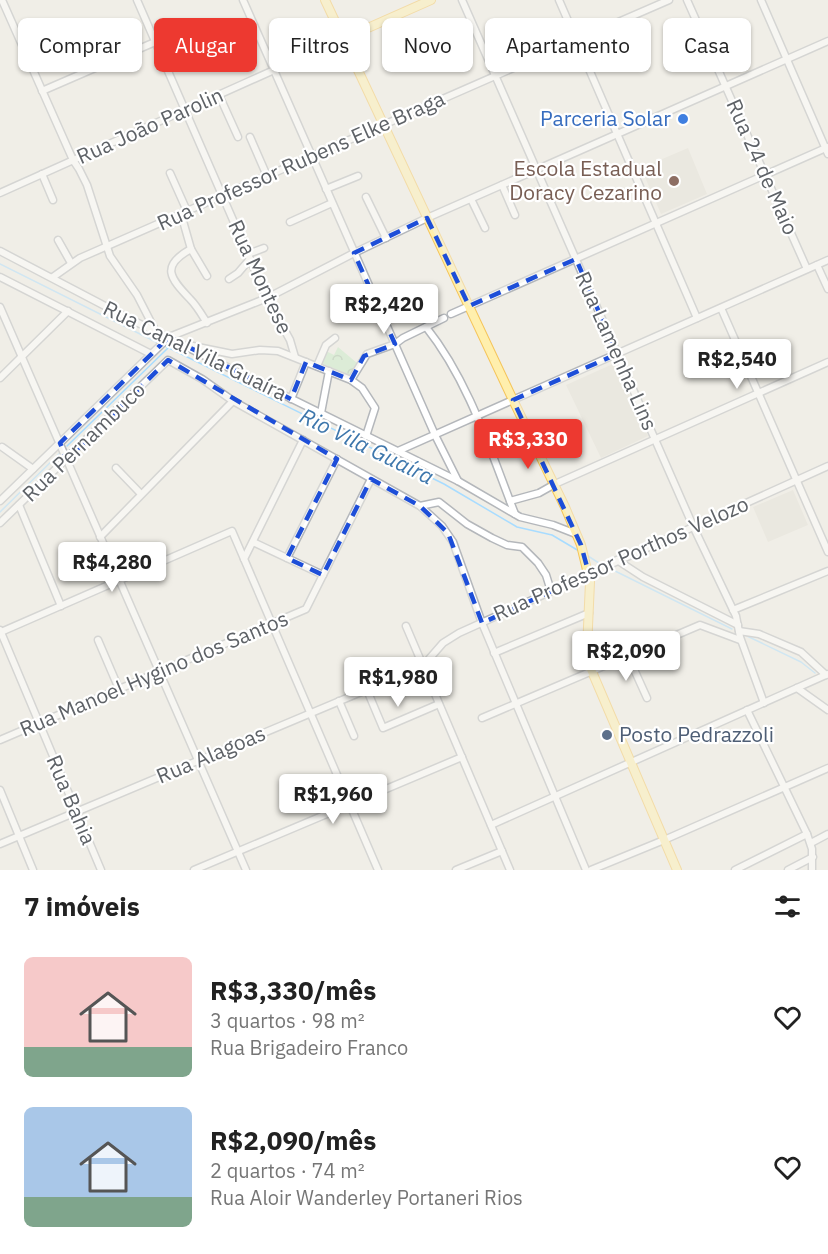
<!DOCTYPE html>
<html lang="pt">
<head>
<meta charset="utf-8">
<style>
  body { margin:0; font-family:"IBM Plex Sans",sans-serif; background:#f2f2f2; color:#222; height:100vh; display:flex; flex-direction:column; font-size:22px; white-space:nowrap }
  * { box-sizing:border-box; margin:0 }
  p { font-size:20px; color:#767676 }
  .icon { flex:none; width:33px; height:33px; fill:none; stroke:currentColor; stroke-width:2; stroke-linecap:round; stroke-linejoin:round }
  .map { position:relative; height:870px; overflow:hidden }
  .drawer { display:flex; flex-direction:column; background:#fff; flex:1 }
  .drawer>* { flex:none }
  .hud { position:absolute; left:18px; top:18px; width:792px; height:54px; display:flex; gap:12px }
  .price { position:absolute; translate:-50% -51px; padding:0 14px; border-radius:6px; background:#fff; color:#222; font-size:20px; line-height:39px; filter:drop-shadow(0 2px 3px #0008) }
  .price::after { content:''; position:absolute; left:50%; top:36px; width:18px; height:14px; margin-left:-9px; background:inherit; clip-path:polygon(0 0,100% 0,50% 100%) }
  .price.active { background:#ed3930; color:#fff }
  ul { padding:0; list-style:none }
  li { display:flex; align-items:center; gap:18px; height:150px; padding:0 24px }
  li span { display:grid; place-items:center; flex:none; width:168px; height:120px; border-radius:9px; color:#555 }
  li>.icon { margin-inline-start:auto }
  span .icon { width:72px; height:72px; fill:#fffc; stroke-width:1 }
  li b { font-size:26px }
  h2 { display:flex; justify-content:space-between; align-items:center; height:72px; padding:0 24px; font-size:26px }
  .tag { padding:0 21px; border-radius:9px; background:#fff; box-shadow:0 2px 4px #0004; font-size:21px; line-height:54px }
  .tag.active { background:#ed3930; color:#fff }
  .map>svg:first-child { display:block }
  .education { fill:#e3e0d7 }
  .park { fill:url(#park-crowns) }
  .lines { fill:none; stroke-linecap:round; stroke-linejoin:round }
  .stream { stroke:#a8dcff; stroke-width:1.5 }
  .minor-casing { stroke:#b4b7bb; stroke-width:9 }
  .major-casing { stroke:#f5c55b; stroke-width:10 }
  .minor { stroke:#fff; stroke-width:6 }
  .major { stroke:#ffefad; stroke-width:8 }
  .marked { fill:none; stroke:#1d4ed8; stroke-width:4.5; stroke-dasharray:12 8; stroke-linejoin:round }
  .shop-dot { fill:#3f7fe0; stroke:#fff; stroke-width:2 }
  .education-dot { fill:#8d6e63; stroke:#fff; stroke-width:2 }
  .service-dot { fill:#5c6f8a; stroke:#fff; stroke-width:2 }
  .labels { text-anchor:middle; stroke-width:4.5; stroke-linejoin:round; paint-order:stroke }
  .shop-label { font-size:21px; fill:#366cbe; stroke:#fff; text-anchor:end }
  .street-label { font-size:21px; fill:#5e6267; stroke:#fff }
  .education-label { font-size:21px; fill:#785e54; stroke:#fff; text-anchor:end }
  .service-label { font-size:21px; fill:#4e5e75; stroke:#fff; text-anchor:start }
  .water-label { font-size:22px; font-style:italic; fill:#3e77ac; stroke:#fff }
</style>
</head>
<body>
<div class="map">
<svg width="828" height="870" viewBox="0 0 828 870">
  <defs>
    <pattern id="park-crowns" width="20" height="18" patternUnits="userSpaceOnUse" patternTransform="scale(1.5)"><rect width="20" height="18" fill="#c4e8c3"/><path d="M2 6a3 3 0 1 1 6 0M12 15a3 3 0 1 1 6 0" fill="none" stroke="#a2bfa2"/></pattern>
  </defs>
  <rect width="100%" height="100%" fill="#f0eee7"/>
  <g class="education">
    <polygon points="688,148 707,194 661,214 641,168"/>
    <polygon points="615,363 648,436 601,458 566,385"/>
    <polygon points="793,490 808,525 768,542 753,507"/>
  </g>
  <polygon class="park" points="338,347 357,363 351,376 321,363 326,351 334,355"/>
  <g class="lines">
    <g class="stream">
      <polyline points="0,264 160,344"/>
      <polyline points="165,346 444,484 517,527 552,535 579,551"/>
      <polyline points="67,446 168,348"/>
      <polyline points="0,512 61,452"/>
      <polyline points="588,556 602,565"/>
      <polyline points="609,568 732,629"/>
      <polyline points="747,636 801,662 815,673"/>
    </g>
    <defs>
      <g id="minor">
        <polyline points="2,0 73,160 79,169 87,185 110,256 137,295 155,330"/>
        <polyline points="137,0 267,298 290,340 295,357"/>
        <polyline points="243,0 435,435 458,481"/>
        <polyline points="462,0 693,526 736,616 740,637 764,703"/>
        <polyline points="559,0 697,318"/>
        <polyline points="687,0 807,269"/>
        <polyline points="761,0 828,154"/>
        <polyline points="577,40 669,0"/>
        <polyline points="42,91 155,42"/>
        <polyline points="219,95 238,137"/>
        <polyline points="250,137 267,176"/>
        <polyline points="170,173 187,211"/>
        <polyline points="42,174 53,200"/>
        <polyline points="502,185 515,215"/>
        <polyline points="326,189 358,176"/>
        <polyline points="0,193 343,39"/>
        <polyline points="366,197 386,238"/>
        <polyline points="471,199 485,228"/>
        <polyline points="181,214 191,249 207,276"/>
        <polyline points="290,222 332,203"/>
        <polyline points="58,240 71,263"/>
        <path d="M 191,249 C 160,266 170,278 190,299 C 197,306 202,315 207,323"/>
        <polyline points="0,251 124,316 458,481 520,517 553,525 576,534"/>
        <polyline points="248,254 264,248"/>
        <polyline points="817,265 828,289"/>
        <polyline points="0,277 151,354"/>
        <polyline points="53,277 80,258 552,51"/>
        <polyline points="229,279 238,273 250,259"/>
        <polyline points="0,307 246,870"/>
        <polyline points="721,308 828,552"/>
        <polyline points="451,314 828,147"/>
        <path d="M 426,327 C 469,381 490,450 515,514"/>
        <polyline points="188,345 232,354 260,350 278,351 351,380 362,388 375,408 366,436"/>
        <polyline points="317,366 326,345 335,338"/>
        <polyline points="0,378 68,311"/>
        <polyline points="351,380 367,354 395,344 403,338 444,318"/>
        <polyline points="291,399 306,362"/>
        <polyline points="321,413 329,371"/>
        <polyline points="2,447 33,469"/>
        <polyline points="398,451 828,260"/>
        <polyline points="116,468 141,494"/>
        <polyline points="0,501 169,337 267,298 354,253 427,218 828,41"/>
        <polyline points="510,501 539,493 555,484 828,362"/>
        <polyline points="19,505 61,606"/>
        <polyline points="420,506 442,526 453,542 482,623 586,870"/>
        <polyline points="0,523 168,360 202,379 233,401 420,506 439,502 467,524 492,538 507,545 522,547 538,563 546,575 551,591"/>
        <polyline points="100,537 233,401"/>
        <polyline points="253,542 323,575"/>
        <polyline points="287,558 337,459"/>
        <polyline points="244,559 303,440"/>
        <polyline points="617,560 643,577 738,625"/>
        <polyline points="733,610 828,571"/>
        <polyline points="406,626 510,870"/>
        <polyline points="0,630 101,870"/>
        <polyline points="739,631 759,634 801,652 826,675"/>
        <polyline points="1,632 232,531 378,870"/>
        <polyline points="98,640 119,689"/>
        <polyline points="494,653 589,613"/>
        <polyline points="628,656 647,698"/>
        <polyline points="797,688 828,710"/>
        <polyline points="367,690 383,728 439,704"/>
        <polyline points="339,701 354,736"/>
        <polyline points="747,710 807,834 812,849 812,870"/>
        <polyline points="482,718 700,625 740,640"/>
        <polyline points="0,740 306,609 371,479"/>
        <polyline points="0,790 33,870"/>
        <polyline points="491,825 828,674"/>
        <polyline points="811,843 828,834"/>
        <polyline points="0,844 423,666 443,643 459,633 828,466"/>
        <polyline points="194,870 462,757"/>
        <polyline points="456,870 502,851"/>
        <polyline points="591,870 664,840 828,768"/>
        <polyline points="735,870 807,834"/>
        <polyline points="788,870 813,857"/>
      </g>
      <g id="major">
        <polyline points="325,0 513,400 565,507 581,545 590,582 587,649 590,667 677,870"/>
        <polyline points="343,39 431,0"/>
      </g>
    </defs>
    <use href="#minor" class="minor-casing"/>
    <use href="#major" class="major-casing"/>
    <use href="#minor" class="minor"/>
    <use href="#major" class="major"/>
  </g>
  <path d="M0 0H828V870H0ZM 427,218 L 469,306 L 576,259 L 617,354 L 513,400 L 581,545 L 589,574 L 482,623 L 448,533 L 420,506 L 371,479 L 323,575 L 287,558 L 337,459 L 168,360 L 67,459 L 60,443 L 169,337 L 291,399 L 306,362 L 351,380 L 364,356 L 395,344 L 354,253 Z" fill="#f0eee7" fill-opacity=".55" fill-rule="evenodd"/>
  <path class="marked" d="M 427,218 L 469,306 L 576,259 L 617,354 L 513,400 L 581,545 L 589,574 L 482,623 L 448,533 L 420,506 L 371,479 L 323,575 L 287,558 L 337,459 L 168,360 L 67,459 L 60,443 L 169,337 L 291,399 L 306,362 L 351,380 L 364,356 L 395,344 L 354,253 Z"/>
  <circle class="shop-dot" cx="683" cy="119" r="6"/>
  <circle class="education-dot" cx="674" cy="181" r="6"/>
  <circle class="service-dot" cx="607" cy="735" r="6"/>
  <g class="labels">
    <g class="shop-label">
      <text x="671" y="126">Parceria Solar</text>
    </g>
    <g class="street-label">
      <text transform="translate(150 126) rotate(-24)" y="7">Rua João Parolin</text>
      <text transform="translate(301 161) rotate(-24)" y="7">Rua Professor Rubens Elke Braga</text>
      <text transform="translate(762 167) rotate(66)" y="7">Rua 24 de Maio</text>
      <text transform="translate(260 277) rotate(65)" y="7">Rua Montese</text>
      <text transform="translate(195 351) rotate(26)" y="7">Rua Canal Vila Guaíra</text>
      <text transform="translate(616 351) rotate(66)" y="7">Rua Lamenha Lins</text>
      <text transform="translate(84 442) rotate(-44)" y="7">Rua Pernambuco</text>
      <text transform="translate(621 559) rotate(-24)" y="7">Rua Professor Porthos Velozo</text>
      <text transform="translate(154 674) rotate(-23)" y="7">Rua Manoel Hygino dos Santos</text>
      <text transform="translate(211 755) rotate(-23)" y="7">Rua Alagoas</text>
      <text transform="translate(71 800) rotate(67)" y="7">Rua Bahia</text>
    </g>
    <g class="education-label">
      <text x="662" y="176">Escola Estadual<tspan x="662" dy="24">Doracy Cezarino</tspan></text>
    </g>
    <g class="service-label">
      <text x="619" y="742">Posto Pedrazzoli</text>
    </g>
    <g class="water-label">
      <text transform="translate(367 446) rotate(26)" y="8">Rio Vila Guaíra</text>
    </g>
  </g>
</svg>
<b class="price" style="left:384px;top:335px">R$2,420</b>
<b class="price" style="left:737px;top:390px">R$2,540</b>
<b class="price active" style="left:528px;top:470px">R$3,330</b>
<b class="price" style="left:112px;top:593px">R$4,280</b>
<b class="price" style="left:626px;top:682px">R$2,090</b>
<b class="price" style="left:398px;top:708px">R$1,980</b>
<b class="price" style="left:333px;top:825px">R$1,960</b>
<div class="hud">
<a class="tag">Comprar</a>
<a class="tag active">Alugar</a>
<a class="tag">Filtros</a>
<a class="tag">Novo</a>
<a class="tag">Apartamento</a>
<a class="tag">Casa</a>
</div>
</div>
<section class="drawer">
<h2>7 imóveis<svg class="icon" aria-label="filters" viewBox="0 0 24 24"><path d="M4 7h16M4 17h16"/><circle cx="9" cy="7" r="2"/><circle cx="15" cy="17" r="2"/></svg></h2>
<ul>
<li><span style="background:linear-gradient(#f6c9c9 75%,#7fa58c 0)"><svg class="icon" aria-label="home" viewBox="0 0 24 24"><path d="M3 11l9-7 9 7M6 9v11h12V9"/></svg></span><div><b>R$3,330/mês</b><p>3 quartos · 98 m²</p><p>Rua Brigadeiro Franco</p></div><svg class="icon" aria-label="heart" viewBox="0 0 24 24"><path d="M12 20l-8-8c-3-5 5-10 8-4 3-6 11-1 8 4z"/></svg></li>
<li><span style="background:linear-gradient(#a9c7e8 75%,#7fa58c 0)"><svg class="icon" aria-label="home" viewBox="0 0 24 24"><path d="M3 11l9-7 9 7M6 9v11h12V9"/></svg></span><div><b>R$2,090/mês</b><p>2 quartos · 74 m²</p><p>Rua Aloir Wanderley Portaneri Rios</p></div><svg class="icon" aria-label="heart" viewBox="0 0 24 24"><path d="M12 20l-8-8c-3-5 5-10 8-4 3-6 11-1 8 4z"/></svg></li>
</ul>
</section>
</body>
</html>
